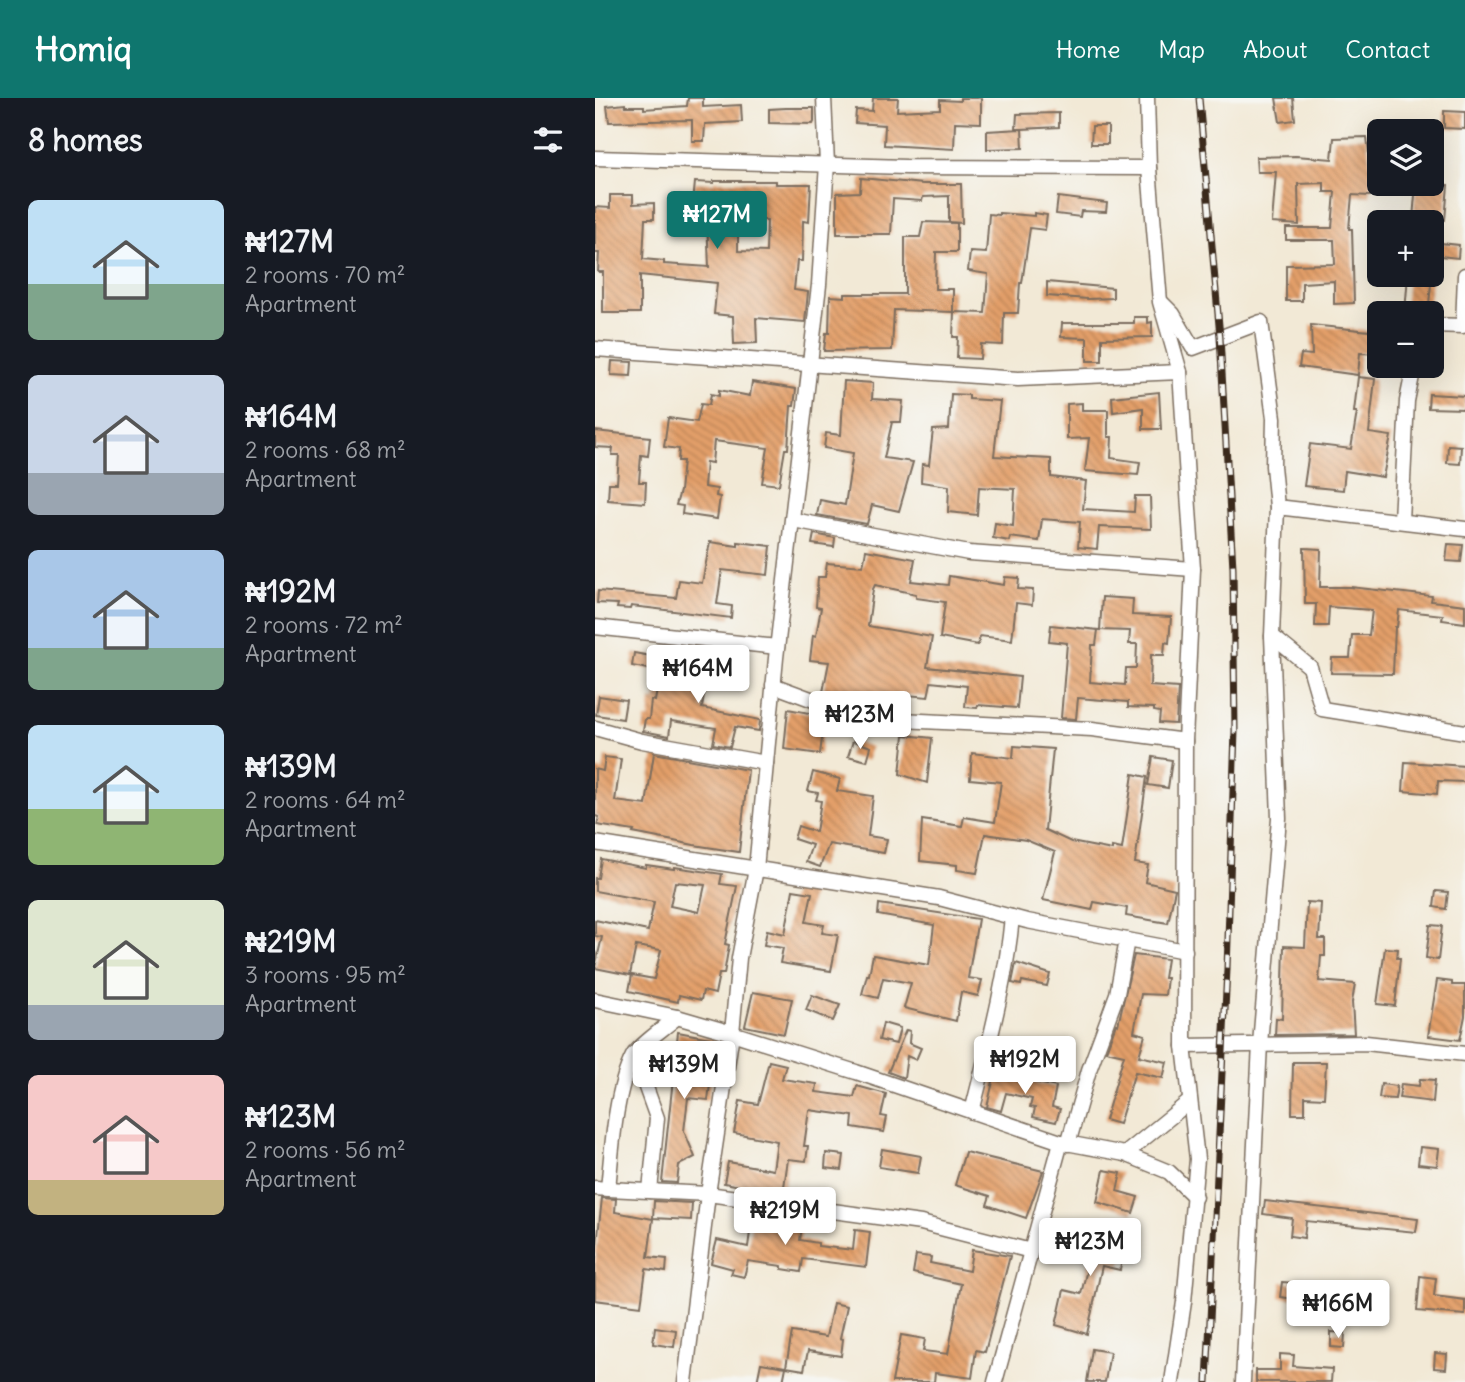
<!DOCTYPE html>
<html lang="en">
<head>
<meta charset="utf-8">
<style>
  body { margin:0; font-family:Delius,sans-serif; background:#20242c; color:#f1f3f6; height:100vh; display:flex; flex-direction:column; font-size:26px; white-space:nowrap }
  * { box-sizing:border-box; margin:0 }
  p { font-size:23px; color:#9ea1a6 }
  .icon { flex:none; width:38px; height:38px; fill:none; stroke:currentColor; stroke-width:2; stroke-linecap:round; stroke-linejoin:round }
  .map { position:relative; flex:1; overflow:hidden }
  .side { display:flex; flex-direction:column; background:#171b24; width:595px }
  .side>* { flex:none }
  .tools { position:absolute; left:772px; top:21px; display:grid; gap:14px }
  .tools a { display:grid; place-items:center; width:77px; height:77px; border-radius:10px; background:#171b24; box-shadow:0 7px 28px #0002; font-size:35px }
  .price { position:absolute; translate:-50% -60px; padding:0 16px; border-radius:7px; background:#fff; color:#222; font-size:23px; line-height:46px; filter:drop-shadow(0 2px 4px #0008) }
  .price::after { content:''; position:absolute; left:50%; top:42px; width:21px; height:16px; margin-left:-10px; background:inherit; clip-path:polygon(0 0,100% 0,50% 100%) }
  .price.selected { background:#0f766e; color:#fff }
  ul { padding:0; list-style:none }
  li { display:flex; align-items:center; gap:21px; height:175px; padding:0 28px }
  li span { display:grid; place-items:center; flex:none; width:196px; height:140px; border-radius:10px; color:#555 }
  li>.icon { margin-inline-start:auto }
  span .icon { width:84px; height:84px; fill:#fffc; stroke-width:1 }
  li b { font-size:30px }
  h2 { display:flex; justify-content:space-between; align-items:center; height:84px; padding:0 28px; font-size:30px }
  header { display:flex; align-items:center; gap:42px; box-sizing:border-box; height:98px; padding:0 35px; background:#0f766e; color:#fff }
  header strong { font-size:33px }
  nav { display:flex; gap:38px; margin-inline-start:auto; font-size:24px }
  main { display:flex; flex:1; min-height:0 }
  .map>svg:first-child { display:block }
  .building { fill:url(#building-back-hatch); fill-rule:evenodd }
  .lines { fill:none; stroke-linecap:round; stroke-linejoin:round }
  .minor-casing { stroke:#7b6d5e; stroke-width:17 }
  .minor { stroke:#fff; stroke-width:14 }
  .rail-casing { stroke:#3b2a1e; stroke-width:7 }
  .rail { stroke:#f6f6f2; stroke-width:4.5; stroke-dasharray:13; stroke-linecap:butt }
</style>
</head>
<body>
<header>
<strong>Homiq</strong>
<nav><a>Home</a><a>Map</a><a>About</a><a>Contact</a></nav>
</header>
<main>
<section class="side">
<h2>8 homes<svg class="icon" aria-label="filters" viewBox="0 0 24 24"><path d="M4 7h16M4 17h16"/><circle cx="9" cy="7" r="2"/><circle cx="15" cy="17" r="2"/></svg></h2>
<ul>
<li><span style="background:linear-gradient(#bfe0f5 60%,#7fa58c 0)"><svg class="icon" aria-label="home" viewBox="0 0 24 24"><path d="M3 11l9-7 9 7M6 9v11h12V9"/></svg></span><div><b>₦127M</b><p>2 rooms · 70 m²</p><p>Apartment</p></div></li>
<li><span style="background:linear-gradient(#c9d6e8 70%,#9aa5b1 0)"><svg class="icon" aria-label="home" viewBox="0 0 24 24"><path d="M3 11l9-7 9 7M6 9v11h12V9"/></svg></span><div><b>₦164M</b><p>2 rooms · 68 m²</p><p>Apartment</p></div></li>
<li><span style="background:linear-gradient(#a9c7e8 70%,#7fa58c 0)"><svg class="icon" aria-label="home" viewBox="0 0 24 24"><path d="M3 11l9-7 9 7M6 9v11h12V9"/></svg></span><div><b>₦192M</b><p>2 rooms · 72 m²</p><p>Apartment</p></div></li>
<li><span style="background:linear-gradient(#bfe0f5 60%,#8fb573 0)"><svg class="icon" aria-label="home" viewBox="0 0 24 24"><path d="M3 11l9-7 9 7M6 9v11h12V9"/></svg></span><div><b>₦139M</b><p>2 rooms · 64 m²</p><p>Apartment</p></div></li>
<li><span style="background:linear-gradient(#dfe7d0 75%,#9aa5b1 0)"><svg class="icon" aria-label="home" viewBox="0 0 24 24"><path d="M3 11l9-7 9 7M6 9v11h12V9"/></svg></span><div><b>₦219M</b><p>3 rooms · 95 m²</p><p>Apartment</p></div></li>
<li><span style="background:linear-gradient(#f6c9c9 75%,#c2b280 0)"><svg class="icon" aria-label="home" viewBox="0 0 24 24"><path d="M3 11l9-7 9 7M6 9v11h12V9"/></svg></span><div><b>₦123M</b><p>2 rooms · 56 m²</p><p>Apartment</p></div></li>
</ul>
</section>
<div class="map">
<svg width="870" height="1284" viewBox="0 0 870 1284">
  <defs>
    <pattern id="building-back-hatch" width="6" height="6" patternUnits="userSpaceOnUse" patternTransform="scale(1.75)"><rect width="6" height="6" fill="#e39f69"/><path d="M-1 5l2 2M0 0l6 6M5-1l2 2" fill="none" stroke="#b98256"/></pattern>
  </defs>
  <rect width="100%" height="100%" fill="#f6f6f2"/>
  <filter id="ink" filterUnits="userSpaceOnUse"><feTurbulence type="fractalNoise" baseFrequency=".0143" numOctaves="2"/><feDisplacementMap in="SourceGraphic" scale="14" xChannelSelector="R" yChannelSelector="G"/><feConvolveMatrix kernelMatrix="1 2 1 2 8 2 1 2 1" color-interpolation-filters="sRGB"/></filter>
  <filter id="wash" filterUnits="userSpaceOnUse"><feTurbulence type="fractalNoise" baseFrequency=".00686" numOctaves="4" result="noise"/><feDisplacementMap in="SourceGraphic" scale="28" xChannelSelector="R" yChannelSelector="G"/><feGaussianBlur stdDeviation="1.57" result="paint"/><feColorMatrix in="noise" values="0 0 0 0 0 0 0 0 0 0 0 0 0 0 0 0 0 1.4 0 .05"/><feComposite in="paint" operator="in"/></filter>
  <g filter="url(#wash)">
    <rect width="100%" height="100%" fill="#f2e9d6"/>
    <g id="blocks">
      <g class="building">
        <polygon points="93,0 108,0 108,9 146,7 147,24 110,26 109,43 97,43 97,22 14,24 12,8 30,6 30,8 49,8 49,11 92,8"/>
        <polygon points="278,0 303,0 302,13 345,11 345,2 365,3 365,0 386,0 386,25 360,24 359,51 289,47 290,27 260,25 261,12 277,13"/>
        <polygon points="681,0 698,0 700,22 685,24"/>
        <polygon points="191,10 219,10 219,24 218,26 174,25 174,11"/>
        <polygon points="849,13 870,14 870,31 849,30"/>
        <polygon points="464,15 464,29 427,31 428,50 392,51 392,33 426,31 421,31 422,16"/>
        <polygon points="497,28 513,28 513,46 496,46"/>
        <polygon points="772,39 776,73 775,98 757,97 754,131 757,131 759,205 739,206 739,183 707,185 707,203 691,203 691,167 740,166 739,142 691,142 691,130 737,130 740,94 729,94 729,85 703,86 704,127 677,125 681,74 662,74 661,59 701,58 737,61 739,40"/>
        <polygon points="266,80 328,86 366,86 367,125 354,124 354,98 328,99 327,103 298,101 296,136 242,136 242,95 265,94"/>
        <path d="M 119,83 L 181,83 L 181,86 L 216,86 L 214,124 L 208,123 L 207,163 L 202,163 L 199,192 L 213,194 L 210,224 L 161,220 L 162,245 L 139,246 L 138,218 L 119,216 L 122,185 L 45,177 L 45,215 L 8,215 L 8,174 L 3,174 L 4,155 L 0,155 L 0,109 L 15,110 L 15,97 L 38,97 L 38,106 L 59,105 L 59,121 L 50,121 L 48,161 L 69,163 L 69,166 L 114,169 L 112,122 L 90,121 L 91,105 L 98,106 L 100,84 L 119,85 ZM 143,121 L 172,122 L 171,154 L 143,153 Z"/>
        <polygon points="821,86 853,87 850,122 818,120"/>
        <polygon points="463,99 512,105 511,114 486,113 485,119 461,116"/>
        <polygon points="404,115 439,118 439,115 452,117 450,132 435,130 427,185 425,185 423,215 409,215 408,247 386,246 385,261 362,260 363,239 358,239 359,214 390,215 393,176 373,173 375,154 391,155 394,116 404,117"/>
        <polygon points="328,124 362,125 362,154 341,154 340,191 358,191 358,214 299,212 297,252 229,253 231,235 234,235 235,198 250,199 250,196 310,196 310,139 325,139"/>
        <polygon points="836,144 864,147 863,160 836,157"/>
        <polygon points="813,177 837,177 833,215 810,214"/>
        <polygon points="452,184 518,190 518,200 493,201 452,198"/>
        <polygon points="539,219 553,219 553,225 557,224 557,239 507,240 507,263 492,263 492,240 466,239 467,225 539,225"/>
        <polygon points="716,227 784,234 784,256 765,255 763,277 704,269 706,256 717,257"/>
        <polygon points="17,263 37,264 36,278 16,277"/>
        <polygon points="763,279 780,281 774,335 796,338 788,379 750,373 748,392 709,388 715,346 756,351 762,314 759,314"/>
        <polygon points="249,283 278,285 277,301 308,303 306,324 297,324 289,360 318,364 304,413 277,407 272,426 222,417 225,402 250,407 258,355 229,350 231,335 246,337"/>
        <polygon points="157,284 201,291 199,308 196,308 193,351 190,351 184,387 167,385 173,350 119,343 117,365 111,364 109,389 122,391 121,398 125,399 122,421 87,416 88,408 81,407 85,393 88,363 83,363 84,351 69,349 73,320 102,324 106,306 114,307 116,296 124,298 124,292 155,298"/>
        <polygon points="564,294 566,331 548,331 548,310 518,314 517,299"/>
        <polygon points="356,296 374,297 374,301 405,303 399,358 456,361 456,379 491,383 488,411 539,414 540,398 555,398 556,431 504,429 502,451 483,449 485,424 447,421 444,443 415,439 414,443 398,440 400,425 418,428 420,391 384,389 382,417 353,414 354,388 326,384 327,366 334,367 338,332 354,331"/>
        <polygon points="834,296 870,298 869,311 833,310"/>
        <polygon points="487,305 487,312 513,312 513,339 517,339 516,360 545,364 543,377 490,373 494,340 472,341 472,306"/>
        <polygon points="0,333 55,339 53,358 46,357 44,384 51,384 50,405 13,402 14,385 22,385 24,357 17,357 18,350 0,349"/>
        <polygon points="853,347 866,348 865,366 852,365"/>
        <polygon points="219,436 240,440 239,449 217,446"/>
        <polygon points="115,444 143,448 143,444 176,448 173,477 127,472 122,506 137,508 136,520 54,510 36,508 35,511 22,510 23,506 2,505 3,493 81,500 84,482 107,485"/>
        <polygon points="853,446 868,447 866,464 851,463"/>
        <polygon points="709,450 726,451 725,489 755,489 837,498 836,503 870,507 870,525 847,522 848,517 804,512 802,529 800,529 798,576 736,575 737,560 755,560 757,537 774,537 777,512 734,509 733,528 720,528 721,506 710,506"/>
        <polygon points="271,452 320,461 316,483 353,487 354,478 409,487 410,479 424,480 423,491 438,492 437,507 421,505 417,542 385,538 383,547 345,540 350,504 321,500 321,496 280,487 278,491 273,528 337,539 332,569 425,579 422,610 383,607 382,610 370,609 372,588 336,584 333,599 302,596 301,605 228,594 234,564 215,562 218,537 221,538 226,510 221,509 223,479 230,479 232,465 268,468"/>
        <polygon points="507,499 538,501 537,517 576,519 574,545 570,544 569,557 556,557 555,588 583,590 581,626 564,625 565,614 559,613 559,610 533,609 533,604 483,600 481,621 466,620 472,545 454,543 456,527 503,532 501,547 497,547 495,584 530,587 531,570 541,570 542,546 534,546 535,533 505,532"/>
        <polygon points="39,555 67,560 65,573 37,568"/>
        <polygon points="132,561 147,562 146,582 112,580 107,610 165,622 164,633 140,629 135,649 118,646 121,630 76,623 74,638 48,633 50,621 54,621 56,602 60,603 63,586 95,591 100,564 132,569"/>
        <polygon points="4,598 31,602 28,621 1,617"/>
        <polygon points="193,611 230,618 225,656 189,651"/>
        <polygon points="309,637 337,640 332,685 305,676"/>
        <polygon points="258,643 276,649 272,663 253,658"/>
        <polygon points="419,648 458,651 450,732 476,744 517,752 517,749 527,751 538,676 552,679 540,765 553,767 550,784 580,791 573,825 531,818 532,810 499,804 497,812 448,802 460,754 431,742 390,736 382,775 362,772 362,767 325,763 327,722 367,728 369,719 400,724 406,684 375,681 377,655 418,660"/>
        <polygon points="59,655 153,672 144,754 99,747 38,735 39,733 2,727 4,719 0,718 0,671 8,673 10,659 26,661 20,703 51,707"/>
        <polygon points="558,659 577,662 573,690 553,687"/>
        <polygon points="810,664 870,668 870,684 843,683 842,696 808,693"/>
        <polygon points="218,674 245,681 242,693 278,698 273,738 292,741 289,755 234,746 225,769 211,764 217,747 199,741 203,728 221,734 226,703 221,702 223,695 213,693"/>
        <path d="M 6,761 L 51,770 L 51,767 L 79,771 L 79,769 L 127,776 L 125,786 L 142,788 L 130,846 L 134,847 L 129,876 L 124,876 L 120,896 L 108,893 L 106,902 L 84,897 L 83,904 L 34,893 L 37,877 L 59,881 L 66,852 L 41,848 L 35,877 L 0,870 L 7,839 L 0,838 L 0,822 L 53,833 L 59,804 L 0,793 L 0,780 L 3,780 ZM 80,784 L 110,787 L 104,814 L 75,808 Z"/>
        <polygon points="198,792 217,795 211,824 229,827 227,835 243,837 236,873 185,865 188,850 169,847 172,832 190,836"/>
        <polygon points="841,793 853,794 851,811 839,809"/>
        <polygon points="712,804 726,805 724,841 730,841 730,858 726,858 724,883 760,886 757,904 759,936 680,937 681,920 687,921 689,848 710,849"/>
        <polygon points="284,806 383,821 373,880 387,882 383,898 366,894 361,923 309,910 316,885 288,880 283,900 267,896 272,877 274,877 278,857 334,867 339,827 283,817"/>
        <polygon points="835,827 847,828 843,862 831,860"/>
        <polygon points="790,850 803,851 802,860 805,860 800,908 782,906"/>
        <polygon points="539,857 572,861 569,880 572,880 570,897 546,896 539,934 550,937 544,958 572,964 568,980 540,974 524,1026 510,1022 529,957 511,953 521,926 523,927"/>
        <polygon points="421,865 455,876 452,888 427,883 426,887 417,885"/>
        <polygon points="842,882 857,884 857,887 870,887 870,918 865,942 833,938"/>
        <polygon points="158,894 197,901 189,936 150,928"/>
        <polygon points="217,897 245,907 238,923 211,912"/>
        <polygon points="288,925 305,930 301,946 284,942"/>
        <polygon points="311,932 315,933 314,945 326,950 321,962 312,958 309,980 293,974"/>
        <polygon points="83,934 126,942 125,952 100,951 96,977 116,979 113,1002 93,1000 89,1033 100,1059 84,1067 82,1085 67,1084"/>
        <polygon points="174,963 191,967 187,981 222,986 221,994 259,999 262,988 291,996 286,1018 292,1019 289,1034 257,1029 258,1018 214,1012 209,1048 213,1048 211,1063 193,1061 188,1096 129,1085 133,1064 178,1072 182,1043 139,1035 145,1003 163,1006"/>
        <polygon points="698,964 731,964 729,1000 710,999 710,1016 697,1016"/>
        <polygon points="400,975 461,989 457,1009 465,1011 461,1024 438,1019 440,1010 435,1009 437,1001 411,995 406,1013 392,1009"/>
        <polygon points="825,981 840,982 838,1004 804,1000 806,986 824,988"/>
        <polygon points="786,986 802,988 800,1001 784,1000"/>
        <polygon points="825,1049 844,1051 842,1068 823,1066"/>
        <polygon points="287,1051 326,1058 323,1075 284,1069"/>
        <polygon points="370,1054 448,1073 431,1120 392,1107 395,1098 360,1087"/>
        <polygon points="231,1055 249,1057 247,1072 230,1070"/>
        <polygon points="509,1072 526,1075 522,1093 543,1099 538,1115 502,1104"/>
        <polygon points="7,1100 21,1101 20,1114 58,1121 53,1159 72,1161 71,1174 51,1171 46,1208 0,1202 0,1166"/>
        <polygon points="59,1103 97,1105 96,1122 58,1120"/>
        <polygon points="670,1103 823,1121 821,1134 711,1123 709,1140 695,1138 697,1120 668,1116"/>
        <polygon points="158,1112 208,1121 205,1142 223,1145 223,1148 258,1152 260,1132 275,1134 271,1169 208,1161 206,1174 187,1171 187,1168 153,1163 149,1179 136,1176 138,1171 116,1165 122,1142 153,1149"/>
        <polygon points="479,1132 515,1143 517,1134 532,1137 525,1172 507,1168 492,1236 461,1227 469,1192 486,1196 496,1155 475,1148"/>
        <polygon points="377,1152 415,1158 390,1254 381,1252 377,1280 340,1275 339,1284 297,1284 306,1237 330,1241 328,1253 353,1256 366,1186 318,1175 321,1157 336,1159 335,1165 374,1173"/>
        <polygon points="825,1178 841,1180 839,1198 870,1202 870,1217 822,1213"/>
        <polygon points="687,1184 724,1187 723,1216 706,1215 707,1202 685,1199"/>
        <polygon points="238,1205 252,1208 245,1240 248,1241 246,1258 213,1253 209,1272 191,1269 197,1234 231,1239"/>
        <polygon points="60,1229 81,1232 79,1249 58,1246"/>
        <polygon points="736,1234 750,1235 749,1250 736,1249"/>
        <polygon points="497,1251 515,1254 510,1284 492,1284"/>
        <polygon points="840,1255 852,1256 851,1271 839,1270"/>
        <polygon points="685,1256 699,1257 698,1268 737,1271 736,1284 661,1284 661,1272 685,1272"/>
        <polygon points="166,1265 191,1269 188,1284 162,1284"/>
      </g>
    </g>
  </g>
  <g filter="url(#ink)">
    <use href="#blocks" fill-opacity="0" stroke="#7b6d5e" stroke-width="2"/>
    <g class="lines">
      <defs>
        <g id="minor">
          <polyline points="552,0 554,70 565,204 585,274 598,471 590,643 589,948 602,1061 589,1204 577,1284"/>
          <polyline points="0,60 311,69 554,70"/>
          <polyline points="567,205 578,216 598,250 666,224 679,320 678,368 682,409 677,538 715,569 727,611 870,634"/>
          <polyline points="836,227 868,228 870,177"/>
          <polyline points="0,251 423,281 585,274"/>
          <polyline points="682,409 870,431"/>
          <polyline points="198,422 374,455 598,471"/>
          <polyline points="806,422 812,303 819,268"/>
          <polyline points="0,529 182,549"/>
          <polyline points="178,587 259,617 306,622 497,631 590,643"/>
          <polyline points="0,630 47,643 171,665"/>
          <polyline points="0,745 344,800 432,823 590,853"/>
          <polyline points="0,902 82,919 137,935 261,974 466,1044 530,1056 595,1003"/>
          <polyline points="589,948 771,945 870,956"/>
          <polyline points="39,956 62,1020 55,1093"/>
          <path d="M 377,1014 C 393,949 411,885 417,819"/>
          <polyline points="473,1046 494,972 522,896 532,842"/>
          <polyline points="530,1056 574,1074 600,1099"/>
          <path d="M 0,1090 L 13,1091 C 17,1051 20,993 38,958 C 45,946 71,929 82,919"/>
          <polyline points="13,1091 113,1096 326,1125 436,1153"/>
          <polyline points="90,1284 113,1096 137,935 144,860 161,771 181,560 224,187 232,66 229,0"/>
          <polyline points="400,1284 466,1044"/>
          <polyline points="648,1284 665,946 684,720 677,538"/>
        </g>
      </defs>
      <use href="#minor" class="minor-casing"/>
      <use href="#minor" class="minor"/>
      <defs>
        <polyline id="rail" points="604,0 625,239 638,470 640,633 632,871 612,1284"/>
      </defs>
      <use href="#rail" class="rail-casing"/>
      <use href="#rail" class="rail"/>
    </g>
  </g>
</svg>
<div class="tools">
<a><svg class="icon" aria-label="layers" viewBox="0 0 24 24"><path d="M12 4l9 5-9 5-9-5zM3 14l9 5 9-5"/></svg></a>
<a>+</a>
<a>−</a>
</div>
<b class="price selected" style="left:122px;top:153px">₦127M</b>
<b class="price" style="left:103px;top:607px">₦164M</b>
<b class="price" style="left:265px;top:653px">₦123M</b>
<b class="price" style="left:430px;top:998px">₦192M</b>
<b class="price" style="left:89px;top:1003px">₦139M</b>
<b class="price" style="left:190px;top:1149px">₦219M</b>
<b class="price" style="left:495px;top:1180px">₦123M</b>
<b class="price" style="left:743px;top:1242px">₦166M</b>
</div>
</main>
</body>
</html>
